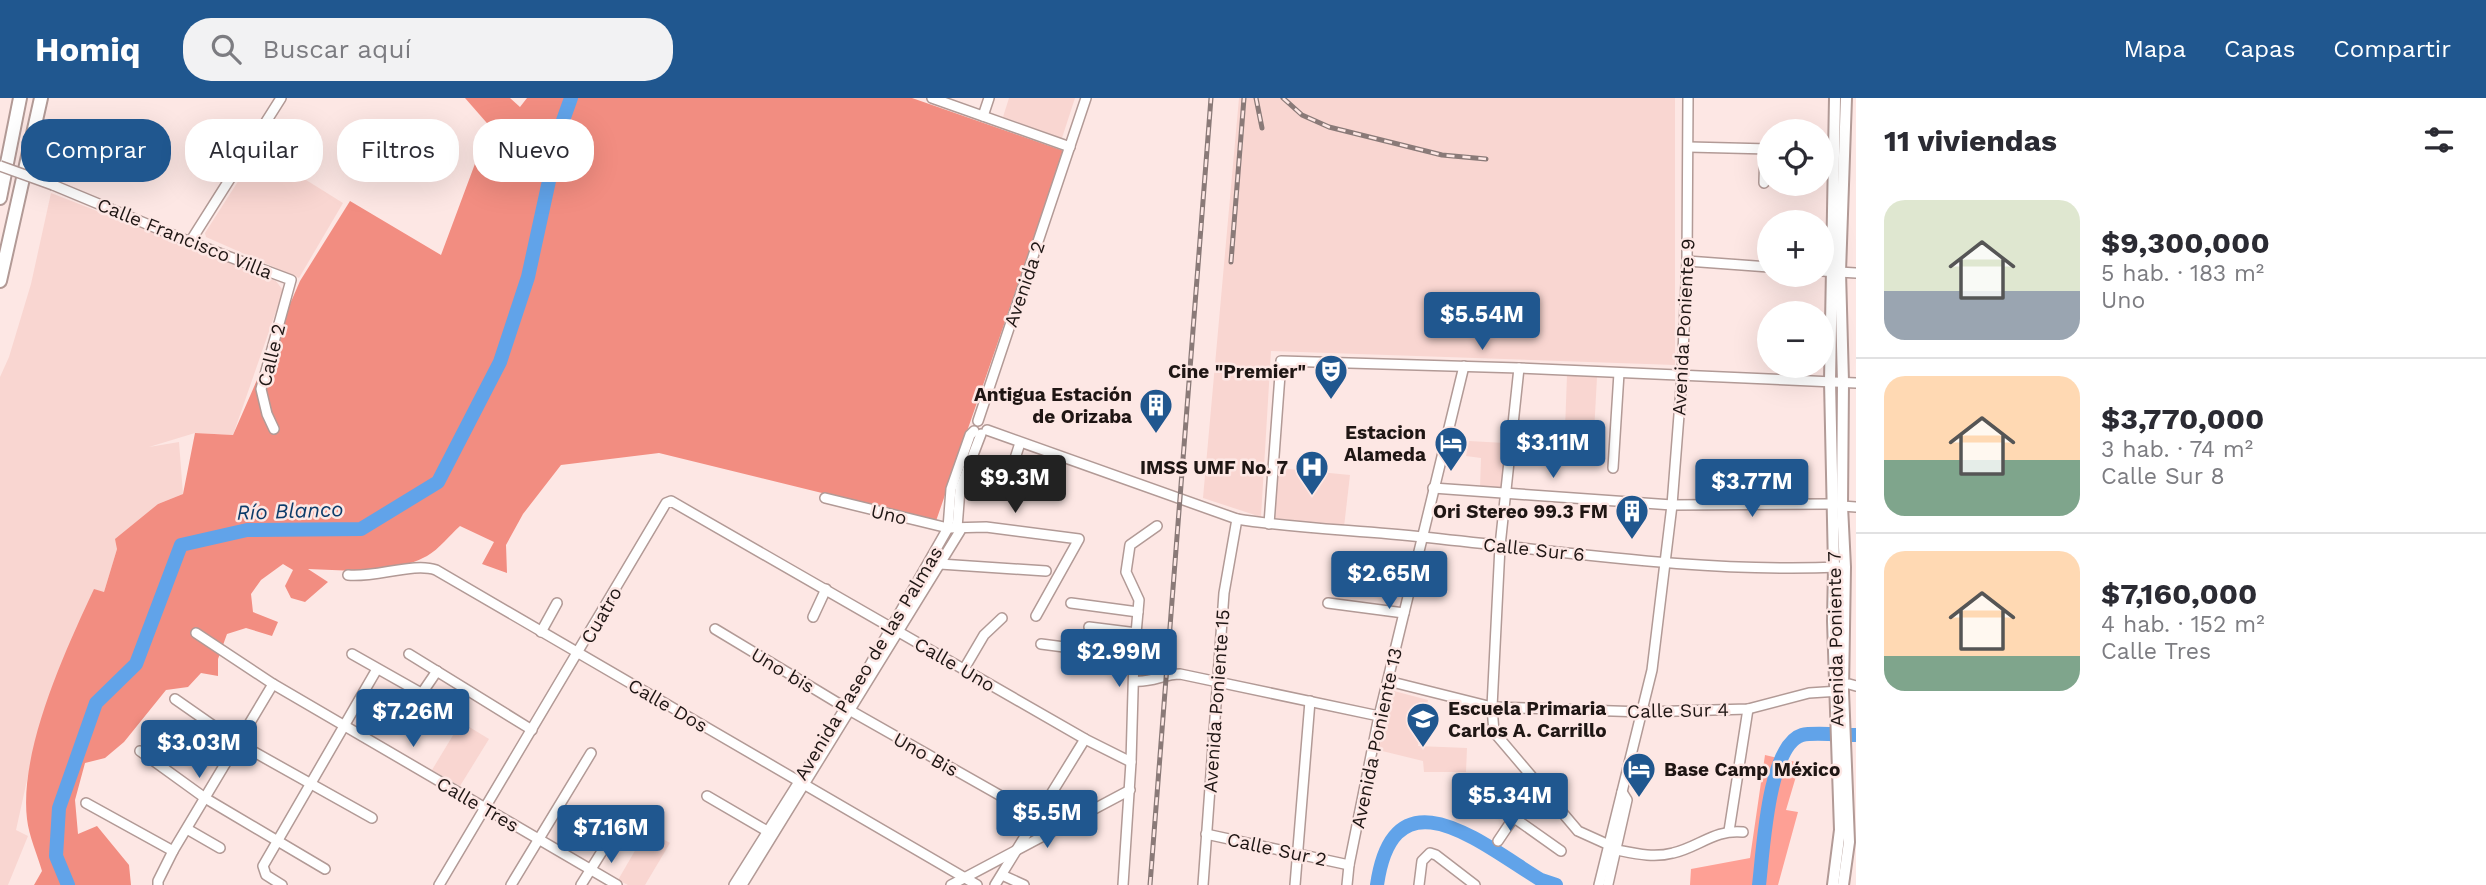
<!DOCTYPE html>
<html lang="es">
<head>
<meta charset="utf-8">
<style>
  body { margin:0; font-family:"Work Sans",sans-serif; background:#f2f2f3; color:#2b2b33; height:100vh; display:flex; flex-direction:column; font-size:26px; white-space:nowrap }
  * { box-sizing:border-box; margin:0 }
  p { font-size:23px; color:#7c7c81 }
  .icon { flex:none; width:38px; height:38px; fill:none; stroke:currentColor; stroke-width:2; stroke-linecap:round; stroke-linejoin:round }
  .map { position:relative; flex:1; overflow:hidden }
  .details { display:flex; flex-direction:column; background:#fff; width:630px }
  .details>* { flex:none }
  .guide { position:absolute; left:21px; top:21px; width:665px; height:63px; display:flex; gap:14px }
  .controls { position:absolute; left:1757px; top:21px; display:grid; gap:14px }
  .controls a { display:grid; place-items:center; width:77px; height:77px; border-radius:50%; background:#fff; box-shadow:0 7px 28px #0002; font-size:35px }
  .price { position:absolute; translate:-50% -60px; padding:0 16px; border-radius:7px; background:#20578f; color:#fff; font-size:23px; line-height:46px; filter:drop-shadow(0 2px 4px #0008) }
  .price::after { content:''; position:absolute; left:50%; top:42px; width:21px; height:16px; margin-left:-10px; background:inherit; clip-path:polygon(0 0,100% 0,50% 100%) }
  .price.selected { background:#222; color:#fff }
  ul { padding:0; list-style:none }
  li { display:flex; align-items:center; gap:21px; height:175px; padding:0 28px }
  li+li { border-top:2px solid #e1e1e2 }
  li span { display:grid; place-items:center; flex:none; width:196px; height:140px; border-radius:21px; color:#555 }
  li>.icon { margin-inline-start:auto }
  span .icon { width:84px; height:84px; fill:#fffc; stroke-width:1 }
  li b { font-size:30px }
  h2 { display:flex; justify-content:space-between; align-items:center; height:84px; padding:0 28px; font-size:30px }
  .chip { padding:0 24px; border-radius:28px; background:#fff; box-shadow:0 7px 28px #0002; font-size:24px; line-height:63px }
  .chip.selected { background:#20578f; color:#fff }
  header { display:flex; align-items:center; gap:42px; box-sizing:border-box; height:98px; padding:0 35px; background:#20578f; color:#fff }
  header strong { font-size:33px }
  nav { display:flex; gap:38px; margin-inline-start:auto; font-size:24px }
  .search { width:490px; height:63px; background:#f2f2f3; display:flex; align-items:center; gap:18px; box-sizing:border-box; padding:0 24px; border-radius:28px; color:#7c7c81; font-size:26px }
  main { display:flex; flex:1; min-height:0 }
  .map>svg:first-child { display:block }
  .built { fill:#f9d6d1 }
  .green { fill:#fea095 }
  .forest { fill:#f28d81 }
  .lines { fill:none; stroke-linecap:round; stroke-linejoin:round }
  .river { stroke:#61a3e9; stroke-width:14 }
  .minor-casing { stroke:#b29a96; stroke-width:12 }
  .major-casing { stroke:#b29a96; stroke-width:14 }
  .highway-casing { stroke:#b29a96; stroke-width:16 }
  .minor { stroke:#fff; stroke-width:9 }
  .major { stroke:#fff; stroke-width:10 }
  .highway { stroke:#fff; stroke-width:12 }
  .rail-casing { stroke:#8a7a78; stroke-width:5 }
  .rail { stroke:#fde7e4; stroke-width:2.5; stroke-dasharray:8; stroke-linecap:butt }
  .minor-bridge-casing { stroke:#b29a96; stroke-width:12; stroke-linecap:butt }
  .minor-bridge { stroke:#fff; stroke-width:9 }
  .labels { text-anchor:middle; stroke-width:5; stroke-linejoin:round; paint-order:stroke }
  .street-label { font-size:19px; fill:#1f1614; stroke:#fde7e4 }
  .poi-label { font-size:19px; font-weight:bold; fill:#1f1614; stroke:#fde7e4; text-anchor:end }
  .water-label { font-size:21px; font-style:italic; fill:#0d3c6a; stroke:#fde7e4 }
</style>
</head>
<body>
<header>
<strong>Homiq</strong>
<div class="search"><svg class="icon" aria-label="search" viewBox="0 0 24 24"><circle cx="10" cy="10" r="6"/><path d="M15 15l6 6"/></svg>Buscar aquí</div>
<nav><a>Mapa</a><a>Capas</a><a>Compartir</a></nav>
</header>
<main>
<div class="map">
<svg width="1856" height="787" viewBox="0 0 1856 787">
  <rect width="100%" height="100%" fill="#fde7e4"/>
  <g class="built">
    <polygon points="1009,0 1075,0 1062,40 1003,19"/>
    <polygon points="1239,0 1675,0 1675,267 1271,253 1261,419 1203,400"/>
    <polygon points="258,52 343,105 299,180 206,139 205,135"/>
    <polygon points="51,95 276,183 282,191 282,196 233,337 195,335 149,349 179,344 183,396 158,406 117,451 104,494 37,637 16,732 28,738 8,787 0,787 0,279 9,259 31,186"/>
    <polygon points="1567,277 1597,279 1594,335 1565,332"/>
    <polygon points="1469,343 1505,345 1502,392 1480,390 1481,360 1466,358"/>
    <polygon points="1278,370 1350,377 1344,429 1275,420"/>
    <polygon points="1394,593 1428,602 1418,648 1467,650 1466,674 1424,674 1423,663 1378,652"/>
    <polygon points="461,624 489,641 460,688 432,672"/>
    <polygon points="647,732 670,745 645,787 628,787 618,782"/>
  </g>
  <g class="green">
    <polygon points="973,368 995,374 991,394 966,391"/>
    <polygon points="1765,657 1800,665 1786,712 1798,714 1778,787 1690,787 1691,771 1750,760"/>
  </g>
  <path class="forest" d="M 465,0 L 510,0 L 520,9 L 527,0 L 912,0 L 1064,53 L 936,423 L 659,355 L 561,367 L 523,416 L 506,447 L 507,475 L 482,466 L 494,444 L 460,428 C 450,437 439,451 427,458 C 391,478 347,472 308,471 L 328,484 L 305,504 L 291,500 L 285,488 L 293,472 L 283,466 L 261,482 L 251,496 L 253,514 L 278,524 L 272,538 L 246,530 L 227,536 L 218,561 L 218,578 L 201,575 L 188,589 L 166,592 L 124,644 L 105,660 L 85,665 L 75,702 L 78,736 L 97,728 L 129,767 L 131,787 L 34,787 L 42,773 C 37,756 29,738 27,721 C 19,653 65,553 94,491 L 104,494 L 117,451 L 115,441 L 158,406 L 183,396 L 195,335 L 233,337 L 300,183 L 350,103 L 441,157 L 476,63 L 497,51 L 493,32 Z"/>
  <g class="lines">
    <g class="river">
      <polyline points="68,787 56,758 59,710 96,605 136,566 181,447 247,432 361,431 438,384 500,264 528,179 561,28 571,0"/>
      <path d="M 1377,787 C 1394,669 1483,747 1541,782 L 1556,787"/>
      <path d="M 1759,787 C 1763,755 1768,647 1802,637 C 1813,634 1843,637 1856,637"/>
    </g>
    <defs>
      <g id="minor">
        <polyline points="932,0 1070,49"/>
        <polyline points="983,18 989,0"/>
        <polyline points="1689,49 1769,51"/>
        <polyline points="1822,53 1833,53"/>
        <polyline points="1764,85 1765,51"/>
        <polyline points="53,87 190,144 291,182 261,291 267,316 274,331"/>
        <polyline points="190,144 281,0"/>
        <polyline points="1687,163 1769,169"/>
        <polyline points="1822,173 1856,175"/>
        <polyline points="1519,270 1500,448 1492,609 1494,634 1578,733 1609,747"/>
        <polyline points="978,323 1086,0"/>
        <path d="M 987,332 L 1237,421 C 1298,431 1360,432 1422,439 C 1561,453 1700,475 1839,469"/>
        <polyline points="1613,370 1619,275"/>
        <polyline points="1009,379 1020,345"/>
        <polyline points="1433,390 1672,407 1831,406"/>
        <polyline points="825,400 948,430 986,429 1079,441 1036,518"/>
        <polyline points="1842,408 1856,409"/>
        <polyline points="1269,426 1281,263 1519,270 1856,285"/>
        <polyline points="940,466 1046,473"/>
        <path d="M 348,477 C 375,480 414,464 436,472 L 977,787"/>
        <polyline points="1071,505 1138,514"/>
        <polyline points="1328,505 1404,515"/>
        <polyline points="813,519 826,491"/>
        <polyline points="1089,529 1137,535"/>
        <polyline points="715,531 851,613 1038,719"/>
        <polyline points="541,534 557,505"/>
        <polyline points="196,535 273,586 617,787"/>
        <polyline points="1041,546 1134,558"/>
        <polyline points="352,556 451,612"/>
        <polyline points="409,556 532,632"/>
        <polyline points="964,571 984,537 1002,520"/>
        <path d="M 1134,583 C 1151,585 1164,576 1180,576 L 1379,618"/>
        <polyline points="1388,583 1492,609 1643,614 1748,611 1809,595 1840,593"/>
        <polyline points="1849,586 1856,588"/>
        <polyline points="422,595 437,573"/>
        <polyline points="175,601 238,645 372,720"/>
        <polyline points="140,653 205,700 325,771"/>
        <polyline points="1473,694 1503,712 1561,753"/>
        <polyline points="707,698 767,733"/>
        <polyline points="86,705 173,753"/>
        <polyline points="187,731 220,750"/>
        <polyline points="1729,733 1748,611"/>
        <polyline points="1206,736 1349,767"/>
        <polyline points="1498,743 1537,685"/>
        <path d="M 1617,752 C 1637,756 1654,760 1673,755 C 1699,749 1715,731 1743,734"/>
        <polyline points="1002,777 1024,787"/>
        <polyline points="1608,786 1627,702 1622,694"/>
        <polyline points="158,787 158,783 173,753 273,586"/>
        <polyline points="282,787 266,777 263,768 377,571"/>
        <polyline points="439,787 666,405 671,403 1085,641 1131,664"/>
        <polyline points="511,787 591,655"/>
        <polyline points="581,787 616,731"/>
        <polyline points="734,787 846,609 948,430 951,391 970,337 974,333"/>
        <polyline points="742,787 960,433 957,430 960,391 981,336"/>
        <polyline points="951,787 1130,692"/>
        <polyline points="995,787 1085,641"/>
        <polyline points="1123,787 1131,664 1134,558 1139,502 1126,474 1130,447 1157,428"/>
        <polyline points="1203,787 1224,495 1237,421"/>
        <polyline points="1295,787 1310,603"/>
        <polyline points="1347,787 1349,767 1379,618 1464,268"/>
        <polyline points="1419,787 1422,763 1430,755 1436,757 1475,787"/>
        <polyline points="1599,787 1652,572 1672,407 1682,278 1687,163 1688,0"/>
      </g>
      <g id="major">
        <polyline points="1833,787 1840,732 1833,523 1834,469 1830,283 1835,0"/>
        <polyline points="1843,787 1849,744 1843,593 1845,469 1842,408 1843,284 1840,174 1846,0"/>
      </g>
      <g id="highway">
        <polyline points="0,100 20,0"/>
        <polyline points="0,183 41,0"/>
      </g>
    </defs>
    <use href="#minor" class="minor-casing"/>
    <use href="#major" class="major-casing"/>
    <use href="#highway" class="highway-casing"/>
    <use href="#minor" class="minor"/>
    <use href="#major" class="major"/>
    <use href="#highway" class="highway"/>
    <defs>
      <g id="rail">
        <polyline points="1256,0 1262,30"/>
        <polyline points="1283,0 1302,17 1329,29 1442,57 1486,61"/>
        <polyline points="1231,164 1244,0"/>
        <polyline points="1150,787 1211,0"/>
      </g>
    </defs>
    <use href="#rail" class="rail-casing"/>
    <use href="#rail" class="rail"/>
    <defs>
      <polyline id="minor-bridge" points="0,68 53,87"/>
    </defs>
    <use href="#minor-bridge" class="minor-bridge-casing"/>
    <use href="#minor-bridge" class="minor-bridge"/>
  </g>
  <defs>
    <symbol id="theatre-pin" viewBox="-11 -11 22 30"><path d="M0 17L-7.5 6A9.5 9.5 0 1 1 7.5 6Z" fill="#20578f" stroke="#fde7e4"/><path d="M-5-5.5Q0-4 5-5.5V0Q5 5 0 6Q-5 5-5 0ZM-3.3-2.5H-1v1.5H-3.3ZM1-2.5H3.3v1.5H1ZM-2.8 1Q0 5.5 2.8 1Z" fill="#fff"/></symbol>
    <symbol id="building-pin" viewBox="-11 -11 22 30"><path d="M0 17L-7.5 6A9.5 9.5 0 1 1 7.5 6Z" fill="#20578f" stroke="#fde7e4"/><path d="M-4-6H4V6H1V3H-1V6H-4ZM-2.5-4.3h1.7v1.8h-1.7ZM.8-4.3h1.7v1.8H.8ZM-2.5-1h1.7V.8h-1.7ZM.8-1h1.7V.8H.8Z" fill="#fff"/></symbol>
    <symbol id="hotel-pin" viewBox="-11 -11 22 30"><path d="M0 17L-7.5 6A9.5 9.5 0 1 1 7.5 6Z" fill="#20578f" stroke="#fde7e4"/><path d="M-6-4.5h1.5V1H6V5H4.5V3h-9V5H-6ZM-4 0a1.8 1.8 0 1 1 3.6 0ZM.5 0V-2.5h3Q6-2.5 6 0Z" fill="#fff"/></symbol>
    <symbol id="hospital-pin" viewBox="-11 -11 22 30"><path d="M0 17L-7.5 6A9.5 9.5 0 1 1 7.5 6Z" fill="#20578f" stroke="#fde7e4"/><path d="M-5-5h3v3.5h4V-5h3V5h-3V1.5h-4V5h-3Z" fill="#fff"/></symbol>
    <symbol id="school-pin" viewBox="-11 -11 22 30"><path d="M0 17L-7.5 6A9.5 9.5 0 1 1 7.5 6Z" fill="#20578f" stroke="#fde7e4"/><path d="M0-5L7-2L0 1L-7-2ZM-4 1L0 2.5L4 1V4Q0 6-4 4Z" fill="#fff"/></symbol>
  </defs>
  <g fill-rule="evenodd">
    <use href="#theatre-pin" x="1312" y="254" width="38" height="52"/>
    <use href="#building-pin" x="1137" y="288" width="38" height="52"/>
    <use href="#hotel-pin" x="1432" y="326" width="38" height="52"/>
    <use href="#hospital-pin" x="1293" y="350" width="38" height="52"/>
    <use href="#building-pin" x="1613" y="394" width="38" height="52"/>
    <use href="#school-pin" x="1404" y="602" width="38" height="52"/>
    <use href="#hotel-pin" x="1620" y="652" width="38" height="52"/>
  </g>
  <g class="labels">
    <g class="street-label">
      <text transform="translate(185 140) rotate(22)" y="7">Calle Francisco Villa</text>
      <text transform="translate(1024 186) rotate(-71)" y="7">Avenida 2</text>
      <text transform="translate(1683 229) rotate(-87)" y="7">Avenida Poniente 9</text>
      <text transform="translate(271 257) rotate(-76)" y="7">Calle 2</text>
      <text transform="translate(889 416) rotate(13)" y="7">Uno</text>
      <text transform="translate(1534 451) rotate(6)" y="7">Calle Sur 6</text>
      <text transform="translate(601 517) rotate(-60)" y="7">Cuatro</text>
      <text transform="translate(1835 541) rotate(-91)" y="7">Avenida Poniente 7</text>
      <text transform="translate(868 565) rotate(-59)" y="7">Avenida Paseo de las Palmas</text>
      <text transform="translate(955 566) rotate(30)" y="7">Calle Uno</text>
      <text transform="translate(783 572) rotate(31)" y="7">Uno bis</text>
      <text transform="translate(1216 603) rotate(-86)" y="7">Avenida Poniente 15</text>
      <text transform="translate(668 607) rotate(30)" y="7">Calle Dos</text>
      <text transform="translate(1678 612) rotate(-1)" y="7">Calle Sur 4</text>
      <text transform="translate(1376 640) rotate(-78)" y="7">Avenida Poniente 13</text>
      <text transform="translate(926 656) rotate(29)" y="7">Uno Bis</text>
      <text transform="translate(478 706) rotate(30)" y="7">Calle Tres</text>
      <text transform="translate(1277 751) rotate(12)" y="7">Calle Sur 2</text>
    </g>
    <g class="poi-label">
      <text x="1306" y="280">Cine "Premier"</text>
      <text x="1132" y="303">Antigua Estación<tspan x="1132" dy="22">de Orizaba</tspan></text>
      <text x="1426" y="341">Estacion<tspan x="1426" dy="22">Alameda</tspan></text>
      <text x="1288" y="376">IMSS UMF No. 7</text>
      <text x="1608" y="420">Ori Stereo 99.3 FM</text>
      <text x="1448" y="617" text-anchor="start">Escuela Primaria<tspan x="1448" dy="22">Carlos A. Carrillo</tspan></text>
      <text x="1664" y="678" text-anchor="start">Base Camp México</text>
    </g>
    <g class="water-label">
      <text transform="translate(290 413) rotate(-2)" y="7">Río Blanco</text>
    </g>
  </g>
</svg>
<div class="controls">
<a><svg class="icon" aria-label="locate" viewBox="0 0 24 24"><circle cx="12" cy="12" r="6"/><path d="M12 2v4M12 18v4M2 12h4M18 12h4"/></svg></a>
<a>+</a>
<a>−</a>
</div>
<b class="price" style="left:1482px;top:254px">$5.54M</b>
<b class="price" style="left:1553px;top:382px">$3.11M</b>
<b class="price selected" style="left:1015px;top:417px">$9.3M</b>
<b class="price" style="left:1752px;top:421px">$3.77M</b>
<b class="price" style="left:1389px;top:513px">$2.65M</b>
<b class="price" style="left:1119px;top:591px">$2.99M</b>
<b class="price" style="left:413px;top:651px">$7.26M</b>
<b class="price" style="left:199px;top:682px">$3.03M</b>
<b class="price" style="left:1510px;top:735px">$5.34M</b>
<b class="price" style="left:1047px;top:752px">$5.5M</b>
<b class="price" style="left:611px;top:767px">$7.16M</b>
<div class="guide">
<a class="chip selected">Comprar</a>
<a class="chip">Alquilar</a>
<a class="chip">Filtros</a>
<a class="chip">Nuevo</a>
</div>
</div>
<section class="details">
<h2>11 viviendas<svg class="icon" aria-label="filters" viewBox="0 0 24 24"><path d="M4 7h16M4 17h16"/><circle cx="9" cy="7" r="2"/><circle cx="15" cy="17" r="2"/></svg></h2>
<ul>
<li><span style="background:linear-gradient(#dfe7d0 65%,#9aa5b1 0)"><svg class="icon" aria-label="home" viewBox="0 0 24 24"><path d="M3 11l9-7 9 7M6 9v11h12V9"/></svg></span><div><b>$9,300,000</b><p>5 hab. · 183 m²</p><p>Uno</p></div></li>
<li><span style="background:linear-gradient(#ffd9b3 60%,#7fa58c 0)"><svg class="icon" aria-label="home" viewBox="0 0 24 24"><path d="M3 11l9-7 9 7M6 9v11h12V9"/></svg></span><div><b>$3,770,000</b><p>3 hab. · 74 m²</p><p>Calle Sur 8</p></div></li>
<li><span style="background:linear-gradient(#ffd9b3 75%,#7fa58c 0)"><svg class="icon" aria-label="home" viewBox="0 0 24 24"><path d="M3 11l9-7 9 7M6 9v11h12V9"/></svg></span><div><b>$7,160,000</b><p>4 hab. · 152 m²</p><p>Calle Tres</p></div></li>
</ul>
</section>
</main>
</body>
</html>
